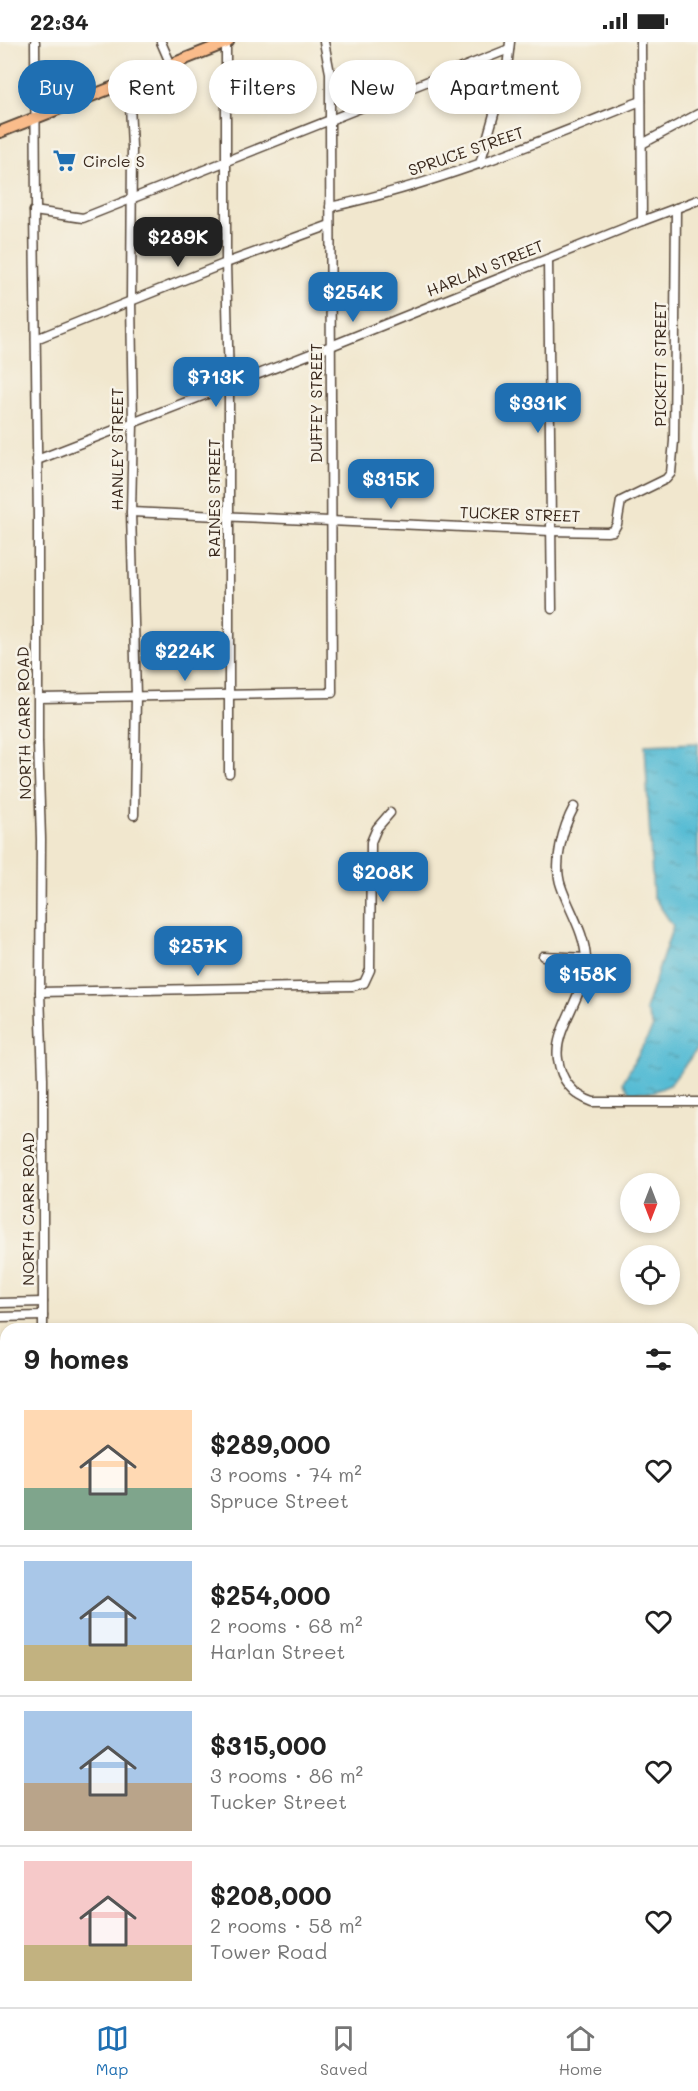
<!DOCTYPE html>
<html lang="en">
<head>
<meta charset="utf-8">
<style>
  body { margin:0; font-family:Mali,sans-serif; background:#f2f2f2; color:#222; height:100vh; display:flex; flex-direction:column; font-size:22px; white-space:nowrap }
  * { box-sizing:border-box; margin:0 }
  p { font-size:20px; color:#767676 }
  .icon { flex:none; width:33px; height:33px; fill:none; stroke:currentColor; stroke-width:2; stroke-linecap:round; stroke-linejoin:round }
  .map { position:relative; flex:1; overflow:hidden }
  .sheet { position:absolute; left:0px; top:1281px; width:699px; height:684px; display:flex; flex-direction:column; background:#fff; border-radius:18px 18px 0 0; box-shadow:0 3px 9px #0003 }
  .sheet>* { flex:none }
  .top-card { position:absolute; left:18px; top:18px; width:663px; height:54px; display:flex; gap:12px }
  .needle { width:39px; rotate:180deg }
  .buttons { position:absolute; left:620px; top:1131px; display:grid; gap:12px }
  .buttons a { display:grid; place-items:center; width:60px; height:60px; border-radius:50%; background:#fff; box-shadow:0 3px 9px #0003; font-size:30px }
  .price { position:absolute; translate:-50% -51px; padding:0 14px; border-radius:12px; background:#1f6fb2; color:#fff; font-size:20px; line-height:39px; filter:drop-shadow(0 2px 3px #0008) }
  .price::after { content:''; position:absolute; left:50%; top:36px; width:18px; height:14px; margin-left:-9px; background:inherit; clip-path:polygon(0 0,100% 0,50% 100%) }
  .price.current { background:#222; color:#fff }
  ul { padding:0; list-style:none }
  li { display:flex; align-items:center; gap:18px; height:150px; padding:0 24px }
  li+li { border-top:2px solid #e0e0e0 }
  li span { display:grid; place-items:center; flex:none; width:168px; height:120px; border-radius:0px; color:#555 }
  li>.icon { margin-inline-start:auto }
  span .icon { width:72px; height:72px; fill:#fffc; stroke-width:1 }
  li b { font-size:26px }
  h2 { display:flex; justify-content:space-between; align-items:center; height:72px; padding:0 24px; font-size:26px }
  .chip { padding:0 21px; border-radius:27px; background:#fff; box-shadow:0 3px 9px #0003; font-size:21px; line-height:54px }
  .chip.current { background:#1f6fb2; color:#fff }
  .status { display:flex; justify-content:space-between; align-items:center; height:42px; padding:0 30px; background:#fff; direction:ltr }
  .status svg { height:16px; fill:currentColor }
  .tabs { display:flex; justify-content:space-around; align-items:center; height:84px; border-top:2px solid #e0e0e0; background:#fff; font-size:16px; color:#767676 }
  .tabs a { display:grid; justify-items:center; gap:3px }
  .tabs .current { color:#1f6fb2 }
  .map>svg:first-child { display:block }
  .water { fill:url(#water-ripples); stroke:#487379; stroke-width:1.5 }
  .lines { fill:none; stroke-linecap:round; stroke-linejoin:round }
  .minor-casing { stroke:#564638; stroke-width:11 }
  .major-casing { stroke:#564638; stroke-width:14 }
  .minor { stroke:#fff; stroke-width:8 }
  .major { stroke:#fabc8b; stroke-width:10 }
  .labels { text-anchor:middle; stroke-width:5; stroke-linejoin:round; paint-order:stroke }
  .street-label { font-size:16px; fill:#3b2a1e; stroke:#f7f3e8 }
  .poi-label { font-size:16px; fill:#3b2a1e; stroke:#f7f3e8; text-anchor:start }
</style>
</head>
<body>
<div class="status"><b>22:34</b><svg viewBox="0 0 49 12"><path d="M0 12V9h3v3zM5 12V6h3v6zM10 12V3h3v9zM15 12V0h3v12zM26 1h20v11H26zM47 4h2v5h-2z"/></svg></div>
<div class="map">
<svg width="698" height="1965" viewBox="0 0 698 1965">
  <defs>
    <pattern id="water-ripples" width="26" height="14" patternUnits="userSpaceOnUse" patternTransform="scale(1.5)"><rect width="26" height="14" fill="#56bcd4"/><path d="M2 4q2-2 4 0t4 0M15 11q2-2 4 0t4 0" fill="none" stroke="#4899ab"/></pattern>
  </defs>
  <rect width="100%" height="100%" fill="#f7f3e8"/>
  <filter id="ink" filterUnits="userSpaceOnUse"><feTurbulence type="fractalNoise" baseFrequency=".0167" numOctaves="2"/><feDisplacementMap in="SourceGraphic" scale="12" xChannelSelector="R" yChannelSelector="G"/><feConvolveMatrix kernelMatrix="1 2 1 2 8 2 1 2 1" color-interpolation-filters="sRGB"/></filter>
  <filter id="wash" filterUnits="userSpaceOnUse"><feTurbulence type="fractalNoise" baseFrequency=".008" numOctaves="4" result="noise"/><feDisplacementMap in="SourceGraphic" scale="24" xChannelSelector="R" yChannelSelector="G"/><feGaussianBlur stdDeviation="1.35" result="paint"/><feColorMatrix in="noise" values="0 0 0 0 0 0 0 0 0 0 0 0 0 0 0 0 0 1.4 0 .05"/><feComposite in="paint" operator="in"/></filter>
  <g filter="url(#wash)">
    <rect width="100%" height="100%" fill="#f1e7ce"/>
    <polygon class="water" points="698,701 698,1006 670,1043 653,1050 630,1050 623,1040 653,985 645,968 673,884 653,854 645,703"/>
  </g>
  <g filter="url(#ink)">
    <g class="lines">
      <defs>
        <g id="minor">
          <polyline points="35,0 36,167 34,169 38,478 38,700 41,797 40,950 43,1037 43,1287"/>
          <polyline points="161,0 171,23"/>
          <polyline points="641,0 642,179"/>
          <polyline points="226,1 226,221 229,344 229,731"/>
          <polyline points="129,41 132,105 131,259 133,382 131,470 136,654 134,773"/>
          <polyline points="642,102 698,72"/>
          <polyline points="480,122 507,26 510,0"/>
          <path d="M 330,165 C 438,142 539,100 641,59"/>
          <polyline points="34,169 83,176 509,7"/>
          <polyline points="548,217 552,567"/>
          <polyline points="36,297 226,221 330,183"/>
          <polyline points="37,418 331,304 642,179 698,158"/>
          <polyline points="131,470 551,489 607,490 613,489 617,482 621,459 666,437 671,431 674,399 676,166"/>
          <polyline points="39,656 332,651 330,77 330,31 324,0"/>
          <path d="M 574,765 C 563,785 553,821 561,844 C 569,868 585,891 586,917 C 587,952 553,987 558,1017 C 561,1038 573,1053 593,1060 L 698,1060"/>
          <polyline points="543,914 586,916"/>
          <polyline points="40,950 353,944 364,941 370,928 371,800 377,786 390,771"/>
          <polyline points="0,1261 43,1260"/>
          <polyline points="0,1275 43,1274"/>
          <polyline points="693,1526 698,1526"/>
          <polyline points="0,1538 6,1537"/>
          <polyline points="0,1546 6,1546"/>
          <polyline points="319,1959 325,1965"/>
          <polyline points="112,1965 112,1959"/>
          <polyline points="391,1965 396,1959"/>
        </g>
        <polyline id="major" points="0,90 228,0"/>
      </defs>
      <use href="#minor" class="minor-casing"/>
      <use href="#major" class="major-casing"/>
      <use href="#minor" class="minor"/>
      <use href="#major" class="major"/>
    </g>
  </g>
  <defs>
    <symbol id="supermarket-bare" viewBox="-9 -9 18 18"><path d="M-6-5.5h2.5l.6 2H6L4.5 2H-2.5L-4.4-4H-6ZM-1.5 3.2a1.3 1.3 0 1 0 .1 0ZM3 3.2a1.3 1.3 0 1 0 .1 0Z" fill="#1f6fb2" stroke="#f7f3e8" stroke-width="2.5" paint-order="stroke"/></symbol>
  </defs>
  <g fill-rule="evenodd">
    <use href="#supermarket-bare" x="48" y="102" width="33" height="33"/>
  </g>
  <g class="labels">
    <g class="street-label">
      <text transform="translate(466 109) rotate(-19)" y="6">SPRUCE STREET</text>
      <text transform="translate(485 226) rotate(-22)" y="6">HARLAN STREET</text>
      <text transform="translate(660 322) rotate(-90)" y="6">PICKETT STREET</text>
      <text transform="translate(316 361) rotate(-90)" y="6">DUFFEY STREET</text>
      <text transform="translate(117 407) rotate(-90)" y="6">HANLEY STREET</text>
      <text transform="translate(214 456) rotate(-90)" y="6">RAINES STREET</text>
      <text transform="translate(520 472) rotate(2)" y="6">TUCKER STREET</text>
      <text transform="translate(24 681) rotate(-91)" y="6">NORTH CARR ROAD</text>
      <text transform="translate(28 1167) rotate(-90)" y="6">NORTH CARR ROAD</text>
    </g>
    <g class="poi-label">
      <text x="83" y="125">Circle S</text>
    </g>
  </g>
</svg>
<div class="buttons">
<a><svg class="needle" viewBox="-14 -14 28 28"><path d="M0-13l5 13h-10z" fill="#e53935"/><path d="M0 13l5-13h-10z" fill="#767676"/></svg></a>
<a><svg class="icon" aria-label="locate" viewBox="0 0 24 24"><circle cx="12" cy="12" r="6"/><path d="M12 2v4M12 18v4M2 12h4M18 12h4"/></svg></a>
</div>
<b class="price current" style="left:178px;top:226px">$289K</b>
<b class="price" style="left:353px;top:281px">$254K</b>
<b class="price" style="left:216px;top:366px">$713K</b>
<b class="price" style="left:538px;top:392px">$331K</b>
<b class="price" style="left:391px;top:468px">$315K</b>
<b class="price" style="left:185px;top:640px">$224K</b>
<b class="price" style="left:383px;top:861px">$208K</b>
<b class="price" style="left:198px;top:935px">$257K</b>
<b class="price" style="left:588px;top:963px">$158K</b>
<div class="top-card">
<a class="chip current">Buy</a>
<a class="chip">Rent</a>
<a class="chip">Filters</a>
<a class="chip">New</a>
<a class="chip">Apartment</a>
</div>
<section class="sheet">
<h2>9 homes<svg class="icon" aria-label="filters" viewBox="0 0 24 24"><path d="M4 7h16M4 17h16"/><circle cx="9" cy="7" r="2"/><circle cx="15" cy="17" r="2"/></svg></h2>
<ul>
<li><span style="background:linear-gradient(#ffd9b3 65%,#7fa58c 0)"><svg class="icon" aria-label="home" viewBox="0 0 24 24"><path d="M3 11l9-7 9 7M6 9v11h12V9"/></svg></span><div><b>$289,000</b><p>3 rooms · 74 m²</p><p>Spruce Street</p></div><svg class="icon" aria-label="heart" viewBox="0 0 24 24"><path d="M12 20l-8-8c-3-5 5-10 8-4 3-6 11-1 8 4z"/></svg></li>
<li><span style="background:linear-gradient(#a9c7e8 70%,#c2b280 0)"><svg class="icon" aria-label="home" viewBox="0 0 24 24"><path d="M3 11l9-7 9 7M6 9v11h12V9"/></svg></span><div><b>$254,000</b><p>2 rooms · 68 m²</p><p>Harlan Street</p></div><svg class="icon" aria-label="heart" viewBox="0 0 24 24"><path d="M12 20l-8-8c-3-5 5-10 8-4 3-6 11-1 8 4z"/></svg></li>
<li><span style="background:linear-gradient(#a9c7e8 60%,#b9a48a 0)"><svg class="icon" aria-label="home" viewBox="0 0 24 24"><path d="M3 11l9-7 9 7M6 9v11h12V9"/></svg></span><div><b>$315,000</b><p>3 rooms · 86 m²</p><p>Tucker Street</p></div><svg class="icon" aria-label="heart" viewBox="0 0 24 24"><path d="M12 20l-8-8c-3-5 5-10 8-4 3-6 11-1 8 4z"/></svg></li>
<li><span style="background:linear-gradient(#f6c9c9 70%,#c2b280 0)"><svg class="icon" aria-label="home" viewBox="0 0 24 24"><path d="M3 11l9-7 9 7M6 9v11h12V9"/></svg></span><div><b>$208,000</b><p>2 rooms · 58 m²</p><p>Tower Road</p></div><svg class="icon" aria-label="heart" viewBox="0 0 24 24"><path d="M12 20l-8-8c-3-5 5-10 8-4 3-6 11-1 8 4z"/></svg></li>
</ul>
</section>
</div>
<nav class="tabs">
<a class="current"><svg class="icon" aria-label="map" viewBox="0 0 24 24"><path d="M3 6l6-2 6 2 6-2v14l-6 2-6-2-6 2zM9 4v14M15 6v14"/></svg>Map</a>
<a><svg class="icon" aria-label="saved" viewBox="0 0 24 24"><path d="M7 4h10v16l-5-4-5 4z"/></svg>Saved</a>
<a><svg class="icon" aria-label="home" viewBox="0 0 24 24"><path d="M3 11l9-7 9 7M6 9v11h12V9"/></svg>Home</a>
</nav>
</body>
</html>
